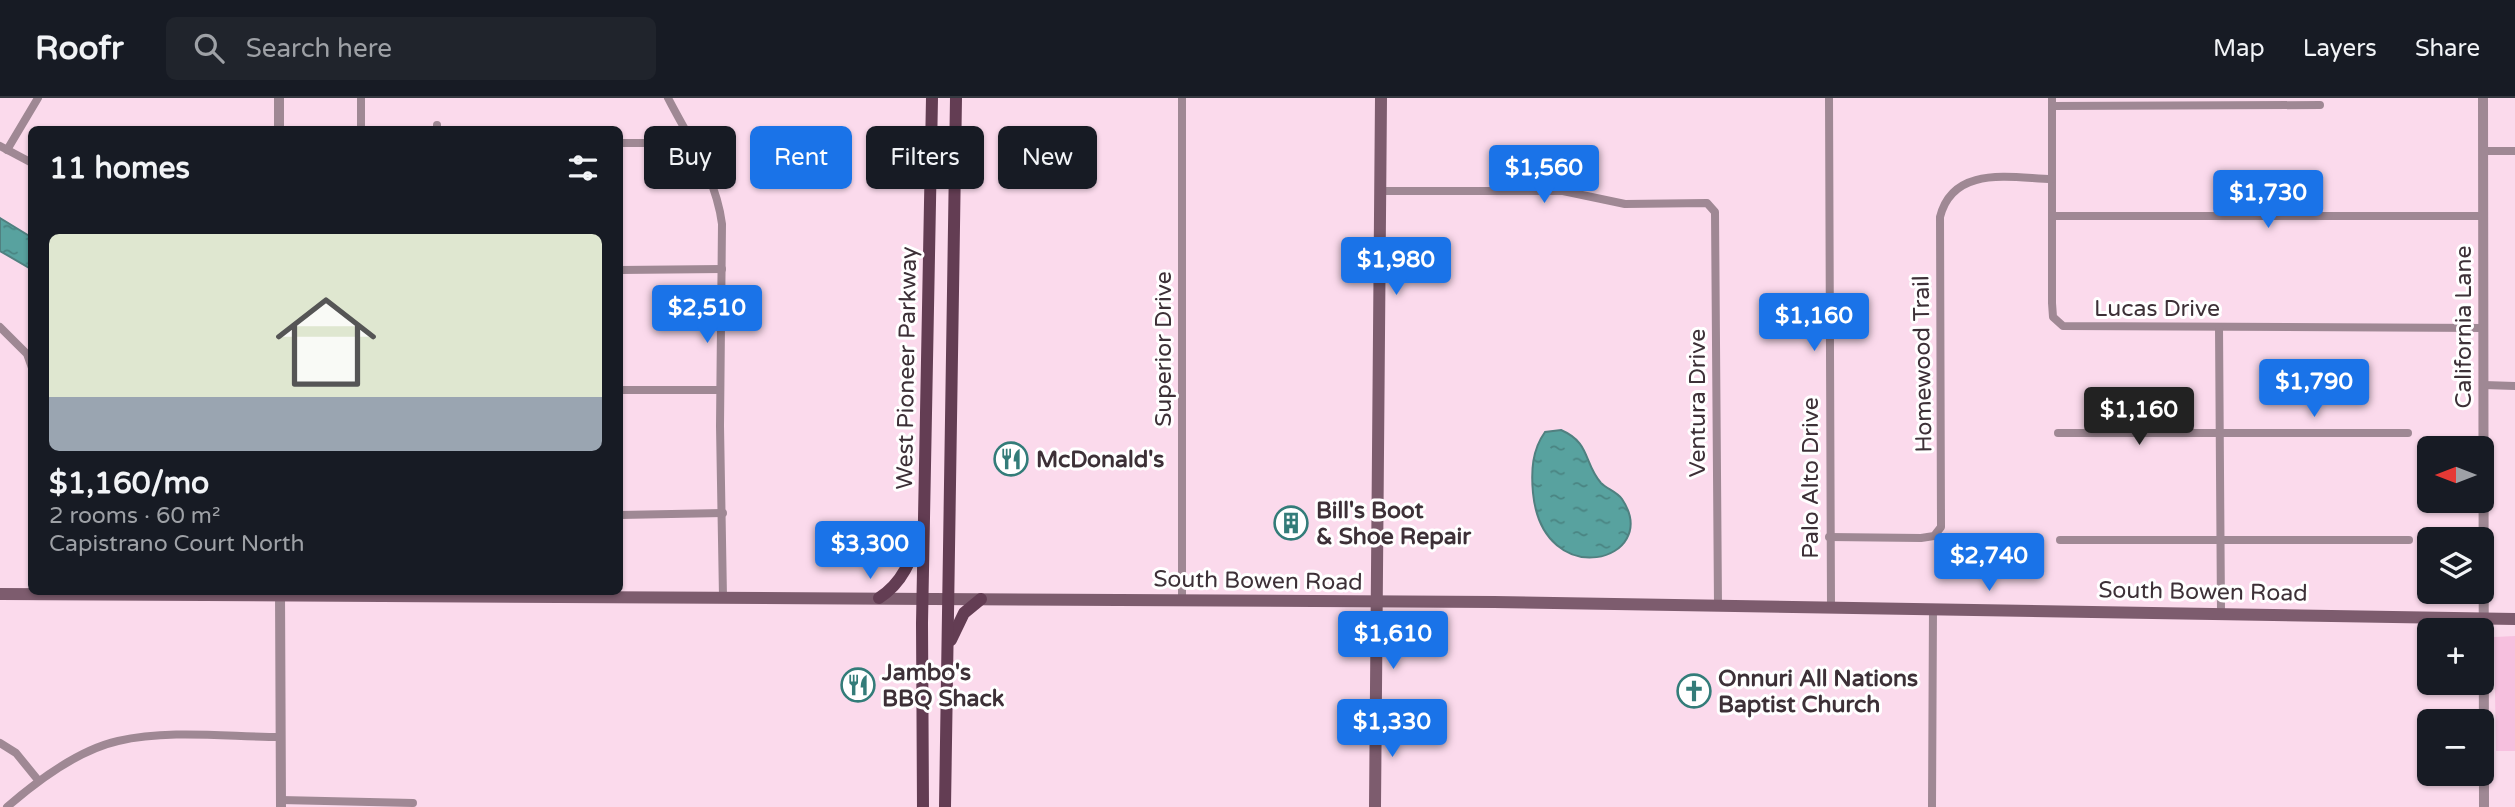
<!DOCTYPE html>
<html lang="en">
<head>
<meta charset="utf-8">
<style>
  body { margin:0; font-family:"Varela Round",sans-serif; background:#20242c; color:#f1f3f6; height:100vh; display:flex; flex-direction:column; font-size:26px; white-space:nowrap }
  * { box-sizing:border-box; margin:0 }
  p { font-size:23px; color:#9ea1a6 }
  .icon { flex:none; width:38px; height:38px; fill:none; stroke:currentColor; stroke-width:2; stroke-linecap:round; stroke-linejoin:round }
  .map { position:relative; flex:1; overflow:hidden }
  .panel { position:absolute; left:28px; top:28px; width:595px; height:469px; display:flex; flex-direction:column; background:#171b24; border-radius:10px; box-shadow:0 2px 5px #0004 }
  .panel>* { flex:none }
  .banner { position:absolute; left:644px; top:28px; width:665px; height:63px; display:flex; gap:14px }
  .needle { width:46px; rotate:270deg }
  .tools { position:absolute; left:2417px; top:338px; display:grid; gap:14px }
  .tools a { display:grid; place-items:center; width:77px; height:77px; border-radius:10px; background:#171b24; box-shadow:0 2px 5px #0004; font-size:35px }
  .price { position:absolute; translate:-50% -60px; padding:0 16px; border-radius:7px; background:#1a73e8; color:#fff; font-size:23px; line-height:46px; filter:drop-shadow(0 2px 4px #0008) }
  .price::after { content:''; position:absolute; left:50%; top:42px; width:21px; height:16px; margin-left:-10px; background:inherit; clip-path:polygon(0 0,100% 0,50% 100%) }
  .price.active { background:#222; color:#fff }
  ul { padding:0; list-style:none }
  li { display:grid; align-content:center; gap:14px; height:371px; padding:0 21px }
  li+li { border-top:2px solid #363941 }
  li span { display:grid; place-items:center; height:217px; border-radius:10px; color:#555 }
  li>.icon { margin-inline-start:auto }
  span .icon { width:126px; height:126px; fill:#fffc; stroke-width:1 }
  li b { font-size:30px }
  h2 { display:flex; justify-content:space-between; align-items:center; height:84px; padding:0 21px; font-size:30px }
  .tag { padding:0 24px; border-radius:10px; background:#171b24; box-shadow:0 2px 5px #0004; font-size:24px; line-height:63px }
  .tag.active { background:#1a73e8; color:#fff }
  header { display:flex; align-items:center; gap:42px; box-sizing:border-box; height:98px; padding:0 35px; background:#171b24; border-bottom:2px solid #363941 }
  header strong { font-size:33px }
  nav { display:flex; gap:38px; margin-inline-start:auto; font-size:24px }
  .search { width:490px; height:63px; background:#20242c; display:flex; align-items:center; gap:18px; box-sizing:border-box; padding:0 24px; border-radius:10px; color:#9ea1a6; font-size:26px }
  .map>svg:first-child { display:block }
  .green { fill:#f7c0df }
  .water { fill:url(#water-ripples); stroke:#508080; stroke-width:2 }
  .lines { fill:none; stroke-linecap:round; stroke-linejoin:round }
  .minor { stroke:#9f8894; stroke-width:8 }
  .tertiary { stroke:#9f8894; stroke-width:10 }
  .secondary { stroke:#7d5c6e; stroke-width:12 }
  .primary { stroke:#633d53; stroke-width:12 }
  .labels { text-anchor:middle; stroke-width:6; stroke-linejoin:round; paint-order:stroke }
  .street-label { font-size:23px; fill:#3d3037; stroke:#fff }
  .poi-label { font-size:23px; font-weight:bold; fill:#3d3037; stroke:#fff; text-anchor:start }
</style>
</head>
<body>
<header>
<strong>Roofr</strong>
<div class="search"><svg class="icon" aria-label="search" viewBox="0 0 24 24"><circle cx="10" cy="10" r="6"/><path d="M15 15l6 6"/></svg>Search here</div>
<nav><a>Map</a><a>Layers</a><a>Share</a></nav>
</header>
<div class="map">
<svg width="2515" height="709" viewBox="0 0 2515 709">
  <defs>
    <pattern id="water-ripples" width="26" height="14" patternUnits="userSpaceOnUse" patternTransform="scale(1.75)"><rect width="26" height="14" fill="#58a29f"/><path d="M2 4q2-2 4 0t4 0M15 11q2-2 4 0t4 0" fill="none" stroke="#4a8482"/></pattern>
  </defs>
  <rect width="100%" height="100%" fill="#fbdaec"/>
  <polygon class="green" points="2515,538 2515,653 2496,653 2494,539"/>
  <g class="water">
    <polygon points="0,120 31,139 31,171 0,153"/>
    <path d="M 1561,332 C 1591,345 1583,364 1601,385 C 1607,391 1617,394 1622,401 C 1663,463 1543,496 1533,395 C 1531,373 1532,352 1545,334 Z"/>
  </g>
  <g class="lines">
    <g class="minor">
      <path d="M 668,0 C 689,41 716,79 722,126 L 720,328 L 723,499"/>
      <polyline points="1182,0 1182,502"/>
      <polyline points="1829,0 1831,509"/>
      <polyline points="2052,0 2052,205 2053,219 2063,228 2484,230"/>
      <polyline points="2052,8 2320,7"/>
      <polyline points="361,32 361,0"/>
      <polyline points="437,32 437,27"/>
      <polyline points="620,45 692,45"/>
      <polyline points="0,48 32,65"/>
      <polyline points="7,52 38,0"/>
      <polyline points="2483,53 2515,53"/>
      <polyline points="1381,93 1563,93 1625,106 1707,105 1715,114 1718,507"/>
      <polyline points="2052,118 2483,118"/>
      <polyline points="620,172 722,171"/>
      <polyline points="0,229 27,256 32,270"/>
      <polyline points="2219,229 2221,515"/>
      <polyline points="2484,287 2515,288"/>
      <polyline points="620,292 720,292"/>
      <polyline points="2058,335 2408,335"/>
      <polyline points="620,417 723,415"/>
      <path d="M 1829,439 L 1921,440 L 1934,438 L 1941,429 L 1940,119 C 1953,67 2010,80 2052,81"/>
      <polyline points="2060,442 2409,442"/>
      <polyline points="0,645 16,655 38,682"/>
      <polyline points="281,702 413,705"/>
      <path d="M 7,709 C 37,683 78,652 118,643 C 170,631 229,639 281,639"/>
      <polyline points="1932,709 1933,510"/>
    </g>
    <g class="tertiary">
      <polyline points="279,0 279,32"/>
      <polyline points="2483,0 2484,709"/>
      <polyline points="280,494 281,709"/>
    </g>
    <g class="secondary">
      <polyline points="0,496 1494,504 2515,521"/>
      <polyline points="1375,709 1381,0"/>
    </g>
    <g class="primary">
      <path d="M 879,500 C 904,484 911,461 920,434"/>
      <polyline points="951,542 964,515 981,501"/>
      <polyline points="923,709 922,525 932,0"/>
      <polyline points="945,709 956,0"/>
    </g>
  </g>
  <defs>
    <symbol id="restaurant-ring" viewBox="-11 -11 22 22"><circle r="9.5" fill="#fff" stroke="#337c79" stroke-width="1.5"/><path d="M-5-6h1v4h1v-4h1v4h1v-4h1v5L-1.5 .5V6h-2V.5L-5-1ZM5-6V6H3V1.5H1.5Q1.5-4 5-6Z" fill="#337c79"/></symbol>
    <symbol id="building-ring" viewBox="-11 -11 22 22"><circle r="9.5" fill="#fff" stroke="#337c79" stroke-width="1.5"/><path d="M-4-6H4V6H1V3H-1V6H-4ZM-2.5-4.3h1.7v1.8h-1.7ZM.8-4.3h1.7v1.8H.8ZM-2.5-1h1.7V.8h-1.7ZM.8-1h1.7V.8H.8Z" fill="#337c79"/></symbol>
    <symbol id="church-ring" viewBox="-11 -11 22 22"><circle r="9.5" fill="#fff" stroke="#337c79" stroke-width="1.5"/><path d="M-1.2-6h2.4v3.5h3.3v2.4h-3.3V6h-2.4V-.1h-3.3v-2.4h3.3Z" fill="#337c79"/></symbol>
  </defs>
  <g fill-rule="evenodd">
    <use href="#restaurant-ring" x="992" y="342" width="38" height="38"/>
    <use href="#building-ring" x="1272" y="406" width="38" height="38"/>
    <use href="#restaurant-ring" x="839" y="568" width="38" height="38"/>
    <use href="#church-ring" x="1675" y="574" width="38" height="38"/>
  </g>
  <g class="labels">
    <g class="street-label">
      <text x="2157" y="218">Lucas Drive</text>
      <text transform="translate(2463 229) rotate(-90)" y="8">California Lane</text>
      <text transform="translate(1163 251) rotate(-90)" y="8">Superior Drive</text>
      <text transform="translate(1922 266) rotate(-91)" y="8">Homewood Trail</text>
      <text transform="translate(906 270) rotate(-89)" y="8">West Pioneer Parkway</text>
      <text transform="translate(1697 305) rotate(-90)" y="8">Ventura Drive</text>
      <text transform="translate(1810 380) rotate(-90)" y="8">Palo Alto Drive</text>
      <text transform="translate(1258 482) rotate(1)" y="8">South Bowen Road</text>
      <text transform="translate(2203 493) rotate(1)" y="8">South Bowen Road</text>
    </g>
    <g class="poi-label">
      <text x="1036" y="369">McDonald's</text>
      <text x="1316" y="420">Bill's Boot<tspan x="1316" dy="26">&amp; Shoe Repair</tspan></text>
      <text x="882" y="582">Jambo's<tspan x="882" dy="26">BBQ Shack</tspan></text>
      <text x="1718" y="588">Onnuri All Nations<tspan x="1718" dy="26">Baptist Church</tspan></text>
    </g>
  </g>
</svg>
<div class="tools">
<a><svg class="needle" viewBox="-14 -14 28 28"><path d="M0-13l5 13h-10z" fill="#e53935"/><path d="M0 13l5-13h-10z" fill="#9ea1a6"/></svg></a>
<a><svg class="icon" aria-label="layers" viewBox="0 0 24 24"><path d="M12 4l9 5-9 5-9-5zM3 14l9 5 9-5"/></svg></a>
<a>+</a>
<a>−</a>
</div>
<b class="price" style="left:1544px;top:107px">$1,560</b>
<b class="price" style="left:2268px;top:132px">$1,730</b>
<b class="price" style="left:1396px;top:199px">$1,980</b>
<b class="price" style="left:707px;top:247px">$2,510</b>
<b class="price" style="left:1814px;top:255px">$1,160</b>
<b class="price" style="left:2314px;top:321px">$1,790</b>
<b class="price active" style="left:2139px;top:349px">$1,160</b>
<b class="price" style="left:870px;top:483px">$3,300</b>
<b class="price" style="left:1989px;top:495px">$2,740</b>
<b class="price" style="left:1393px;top:573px">$1,610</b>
<b class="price" style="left:1392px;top:661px">$1,330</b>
<div class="banner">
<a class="tag">Buy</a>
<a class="tag active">Rent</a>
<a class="tag">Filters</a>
<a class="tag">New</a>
</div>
<section class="panel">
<h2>11 homes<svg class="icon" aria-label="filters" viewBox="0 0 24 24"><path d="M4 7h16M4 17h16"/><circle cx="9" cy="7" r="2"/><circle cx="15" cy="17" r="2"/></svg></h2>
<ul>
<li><span style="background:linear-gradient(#dfe7d0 75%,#9aa5b1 0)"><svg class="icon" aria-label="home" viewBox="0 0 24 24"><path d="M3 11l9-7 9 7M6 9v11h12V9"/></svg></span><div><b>$1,160/mo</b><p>2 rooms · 60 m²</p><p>Capistrano Court North</p></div></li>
</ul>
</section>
</div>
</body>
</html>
